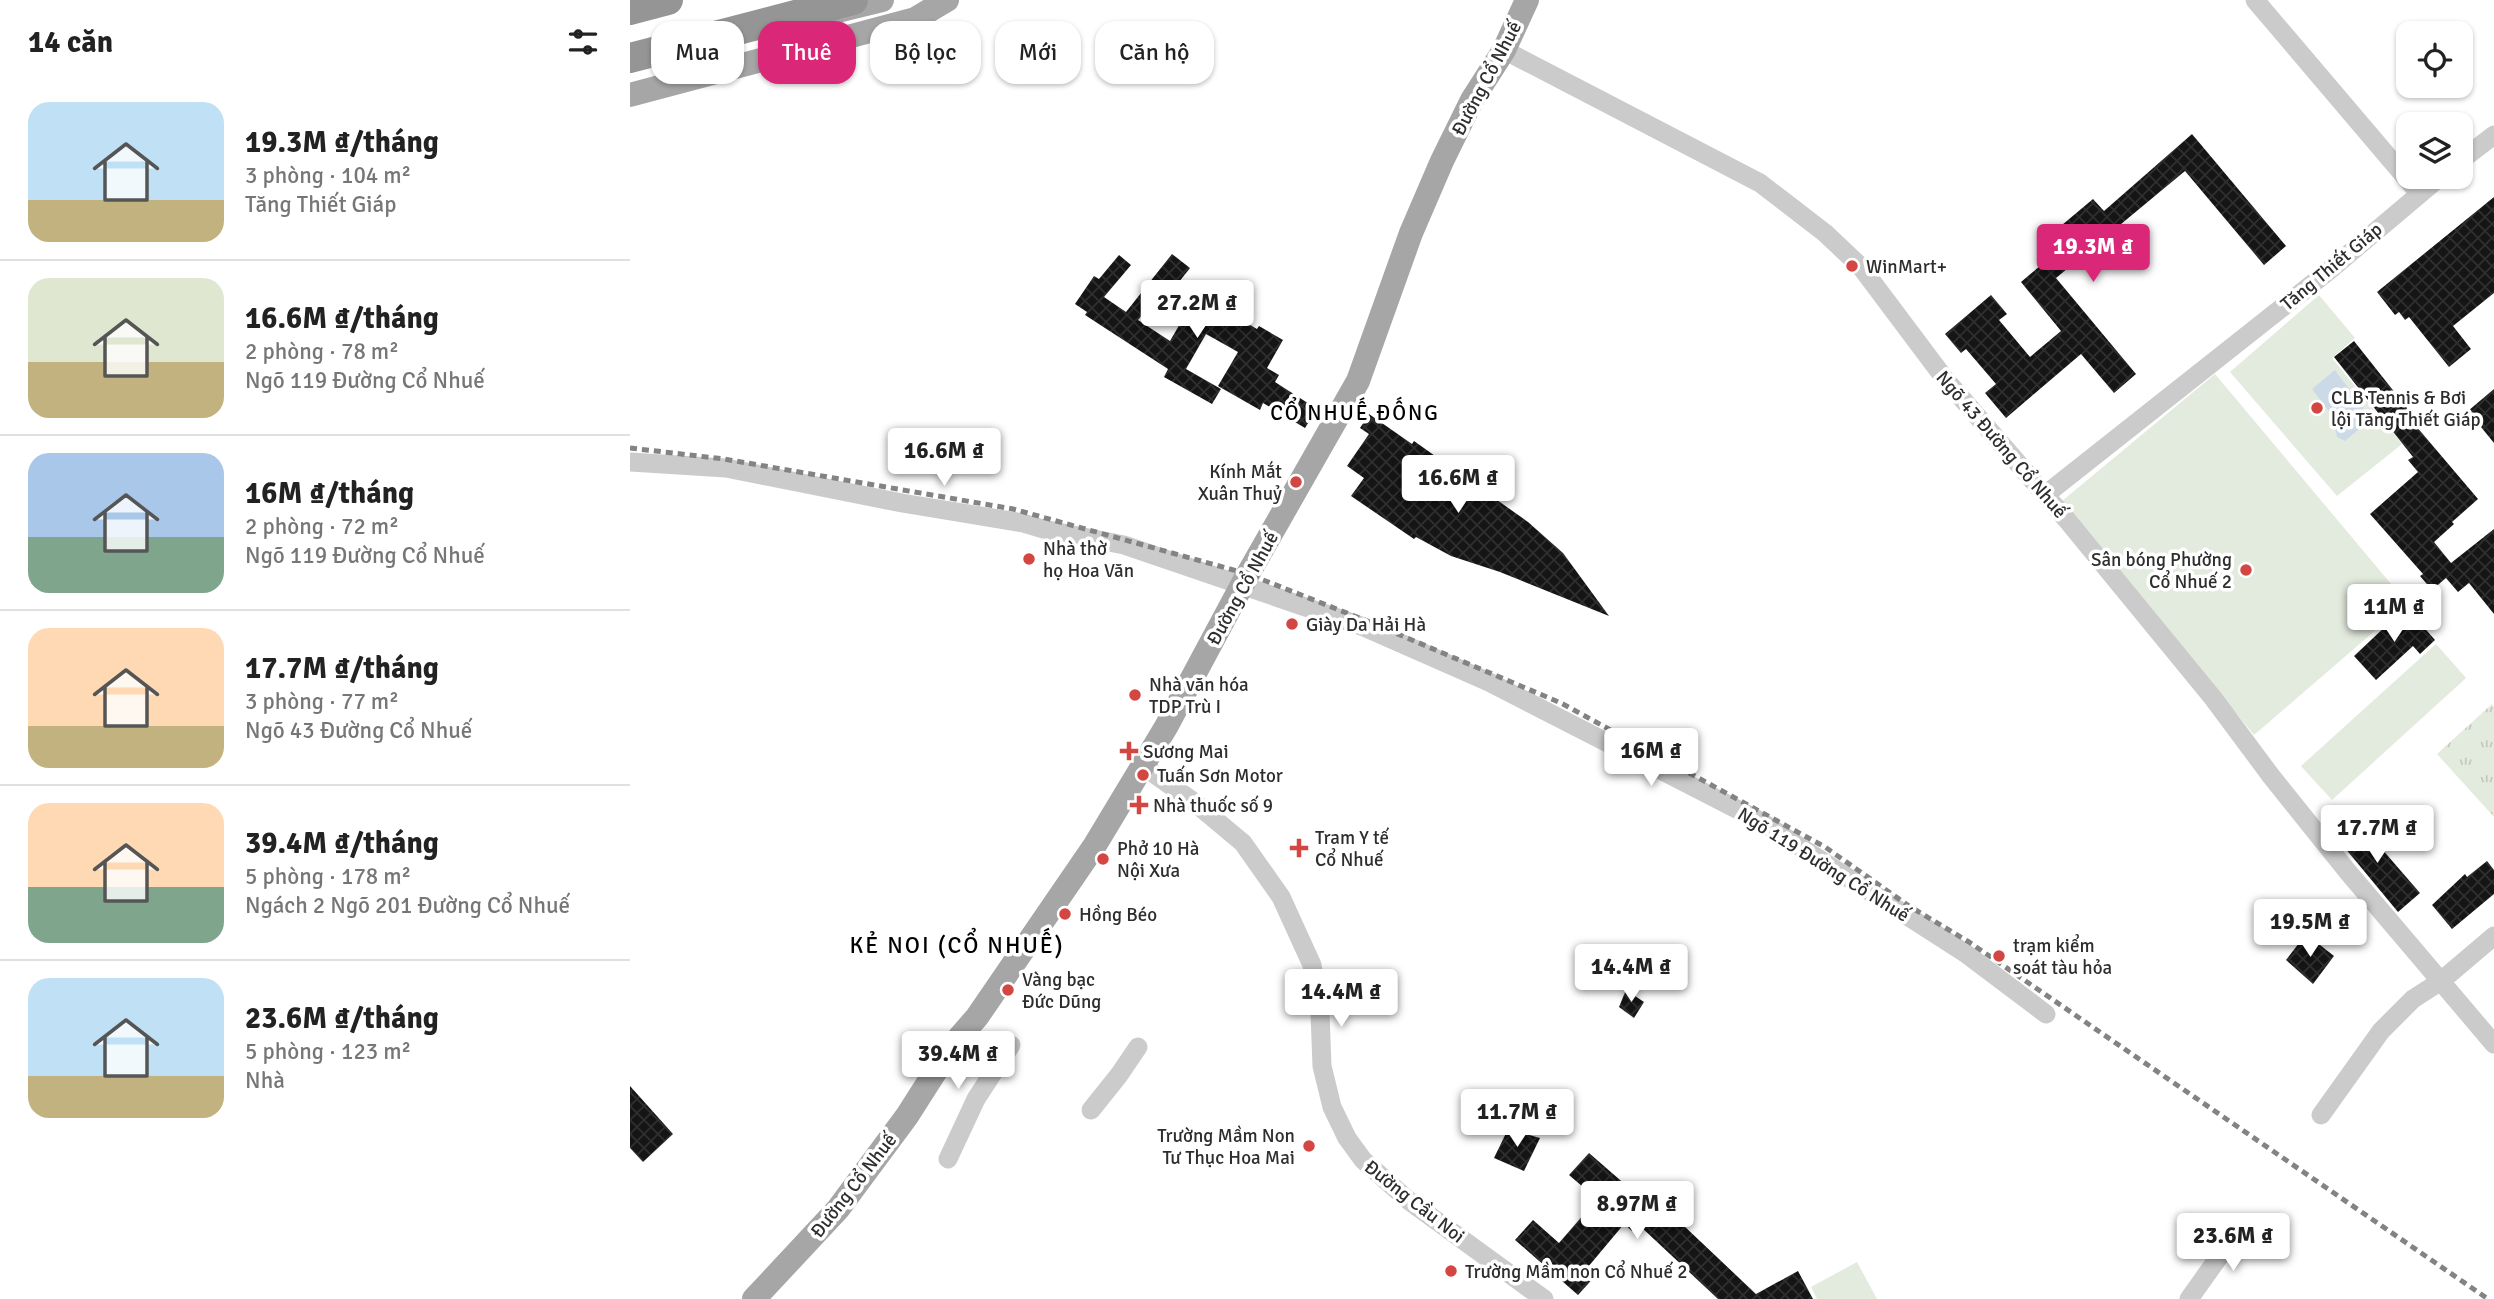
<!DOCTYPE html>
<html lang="vi">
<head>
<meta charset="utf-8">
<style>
  body { margin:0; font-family:Signika,sans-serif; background:#f6f6f6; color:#222; height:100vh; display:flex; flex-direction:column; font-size:26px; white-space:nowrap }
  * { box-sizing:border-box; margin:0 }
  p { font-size:23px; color:#767676 }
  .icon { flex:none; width:38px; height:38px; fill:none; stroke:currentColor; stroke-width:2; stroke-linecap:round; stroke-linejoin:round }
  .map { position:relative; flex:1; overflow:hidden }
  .sheet { display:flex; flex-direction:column; background:#fff; width:630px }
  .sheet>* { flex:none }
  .top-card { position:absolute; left:21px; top:21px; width:665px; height:63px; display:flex; gap:14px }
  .tools { position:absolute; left:1766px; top:21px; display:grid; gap:14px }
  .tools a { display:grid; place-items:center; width:77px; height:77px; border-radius:14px; background:#fff; box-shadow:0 2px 5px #0004; font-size:35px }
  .price { position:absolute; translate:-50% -60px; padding:0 16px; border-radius:7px; background:#fff; color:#222; font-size:23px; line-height:46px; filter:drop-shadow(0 2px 4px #0008) }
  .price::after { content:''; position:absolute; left:50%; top:42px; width:21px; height:16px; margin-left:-10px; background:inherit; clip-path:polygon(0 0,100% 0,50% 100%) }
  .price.on { background:#db2777; color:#fff }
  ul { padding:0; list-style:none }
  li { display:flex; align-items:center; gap:21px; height:175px; padding:0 28px }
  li+li { border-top:2px solid #e0e0e0 }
  li span { display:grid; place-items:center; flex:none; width:196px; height:140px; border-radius:21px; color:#555 }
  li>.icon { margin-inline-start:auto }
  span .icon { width:84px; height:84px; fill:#fffc; stroke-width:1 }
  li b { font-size:30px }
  h2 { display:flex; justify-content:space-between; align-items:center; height:84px; padding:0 28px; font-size:30px }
  .chip { padding:0 24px; border-radius:21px; background:#fff; box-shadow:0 2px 5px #0004; font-size:24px; line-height:63px }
  .chip.on { background:#db2777; color:#fff }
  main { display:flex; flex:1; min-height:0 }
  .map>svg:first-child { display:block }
  .grass { fill:url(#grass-tufts) }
  .park { fill:#e3eade }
  .water { fill:#ccdae8 }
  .building { fill:url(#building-cross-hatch) }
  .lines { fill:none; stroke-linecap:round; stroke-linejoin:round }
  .minor { stroke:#cbcbcb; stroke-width:19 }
  .major { stroke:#a6a6a6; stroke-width:24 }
  .highway { stroke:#959595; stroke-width:30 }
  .rail { stroke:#838383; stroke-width:5; stroke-dasharray:7 5; stroke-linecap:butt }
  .poi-dot { fill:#d44642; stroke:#fff; stroke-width:2.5 }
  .labels { text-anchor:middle; stroke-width:7; stroke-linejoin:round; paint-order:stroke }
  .street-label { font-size:19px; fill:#2e2e2e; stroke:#fff }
  .poi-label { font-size:19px; fill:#2e2e2e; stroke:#fff; text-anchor:start }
  .neighbourhood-label { font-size:21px; letter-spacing:2px; fill:#000; stroke:#fff }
  .quarter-label { font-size:23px; letter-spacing:2px; fill:#000; stroke:#fff }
</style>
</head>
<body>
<main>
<section class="sheet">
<h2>14 căn<svg class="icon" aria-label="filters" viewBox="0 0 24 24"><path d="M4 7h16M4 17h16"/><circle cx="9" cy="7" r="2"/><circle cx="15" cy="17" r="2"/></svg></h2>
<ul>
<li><span style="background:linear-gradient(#bfe0f5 70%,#c2b280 0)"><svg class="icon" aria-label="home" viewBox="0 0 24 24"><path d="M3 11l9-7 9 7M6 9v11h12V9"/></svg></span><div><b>19.3M ₫/tháng</b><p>3 phòng · 104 m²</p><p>Tăng Thiết Giáp</p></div></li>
<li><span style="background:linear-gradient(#dfe7d0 60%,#c2b280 0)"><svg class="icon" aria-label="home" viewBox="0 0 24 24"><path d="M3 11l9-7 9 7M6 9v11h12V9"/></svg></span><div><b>16.6M ₫/tháng</b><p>2 phòng · 78 m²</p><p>Ngõ 119 Đường Cổ Nhuế</p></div></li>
<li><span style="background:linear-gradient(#a9c7e8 60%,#7fa58c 0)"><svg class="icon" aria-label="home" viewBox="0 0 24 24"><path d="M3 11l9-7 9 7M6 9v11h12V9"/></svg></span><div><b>16M ₫/tháng</b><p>2 phòng · 72 m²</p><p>Ngõ 119 Đường Cổ Nhuế</p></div></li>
<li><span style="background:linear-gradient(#ffd9b3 70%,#c2b280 0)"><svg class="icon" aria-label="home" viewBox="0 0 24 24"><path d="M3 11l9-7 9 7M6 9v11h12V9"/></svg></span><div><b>17.7M ₫/tháng</b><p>3 phòng · 77 m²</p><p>Ngõ 43 Đường Cổ Nhuế</p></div></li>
<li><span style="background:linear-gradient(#ffd9b3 60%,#7fa58c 0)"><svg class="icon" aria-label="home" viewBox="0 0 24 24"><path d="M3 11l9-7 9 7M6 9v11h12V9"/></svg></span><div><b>39.4M ₫/tháng</b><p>5 phòng · 178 m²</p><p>Ngách 2 Ngõ 201 Đường Cổ Nhuế</p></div></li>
<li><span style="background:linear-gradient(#bfe0f5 70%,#c2b280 0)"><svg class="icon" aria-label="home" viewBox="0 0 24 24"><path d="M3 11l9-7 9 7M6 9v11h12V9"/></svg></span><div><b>23.6M ₫/tháng</b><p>5 phòng · 123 m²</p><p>Nhà</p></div></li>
</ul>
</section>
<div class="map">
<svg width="1864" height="1299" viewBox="0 0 1864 1299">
  <defs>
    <pattern id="grass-tufts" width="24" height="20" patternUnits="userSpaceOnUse" patternTransform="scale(1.75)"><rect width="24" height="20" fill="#e3eade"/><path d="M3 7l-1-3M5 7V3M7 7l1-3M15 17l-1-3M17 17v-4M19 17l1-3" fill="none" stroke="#c3c9bf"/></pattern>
    <pattern id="building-cross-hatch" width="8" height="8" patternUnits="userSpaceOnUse" patternTransform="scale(1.75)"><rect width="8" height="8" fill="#151515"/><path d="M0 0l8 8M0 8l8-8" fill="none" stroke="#2f2f2f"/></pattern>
  </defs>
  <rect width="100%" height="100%" fill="#fff"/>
  <polygon class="grass" points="1862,704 1864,707 1864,817 1807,754"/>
  <g class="park">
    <polygon points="1689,295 1725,338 1702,358 1772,444 1707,496 1600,372"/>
    <polygon points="1585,374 1777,603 1624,735 1432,501"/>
    <polygon points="1806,644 1836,678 1702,800 1671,766"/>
    <polygon points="1227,1262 1247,1299 1187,1299 1181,1287"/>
  </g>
  <polygon class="water" points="1705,370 1741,419 1715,441 1707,437 1705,427 1707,422 1682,389"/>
  <g class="building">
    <polygon points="1562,134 1656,246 1634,265 1555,171 1426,278 1506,374 1484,393 1451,354 1376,418 1355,393 1366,384 1336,349 1331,353 1315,334 1361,295 1377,314 1369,320 1400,357 1431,331 1391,282 1418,259 1407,246 1463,199 1474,211"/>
    <polygon points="1864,197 1864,293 1823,326 1841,349 1819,367 1779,317 1775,320 1769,312 1765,315 1747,292"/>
    <polygon points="542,254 560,268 545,287 539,282 508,320 540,341 558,310 562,313 579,283 604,297 596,311 627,329 629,326 653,340 637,368 649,375 645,382 687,409 675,428 633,403 630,410 588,386 608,352 576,334 556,369 591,389 582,404 534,377 538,369 455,315 457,312 445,304 464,276 469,279 489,255 501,265 474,297 496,312"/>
    <polygon points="1724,341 1789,423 1786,426 1848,499 1822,522 1824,524 1804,542 1821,563 1864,529 1864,614 1839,583 1828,592 1816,578 1802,590 1790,576 1793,574 1740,514 1788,472 1778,460 1783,457 1704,357"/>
    <polygon points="1864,389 1864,443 1838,411"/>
    <polygon points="739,414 782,444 784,441 898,522 933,553 979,616 870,572 821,556 786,537 784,539 721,496 734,478 717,466 739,434 730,428"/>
    <polygon points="1776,607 1805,640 1790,654 1783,646 1746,680 1724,656"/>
    <polygon points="1725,818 1790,893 1768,912 1705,836"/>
    <polygon points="1857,861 1864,870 1864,894 1822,929 1802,905 1835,874 1837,877"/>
    <polygon points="1676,934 1704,956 1683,984 1656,960"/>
    <polygon points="996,990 1014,1002 1004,1018 989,1007"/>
    <polygon points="0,1086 43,1134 13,1162 0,1148"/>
    <polygon points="878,1129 910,1138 894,1171 864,1158"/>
    <polygon points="959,1153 1028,1213 1034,1207 1126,1294 1168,1271 1183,1299 1088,1299 1010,1226 1008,1225 1002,1231 994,1224 958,1267 967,1274 948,1295 885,1240 903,1220 929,1243 967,1199 939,1175"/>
  </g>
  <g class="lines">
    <g class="minor">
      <polyline points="1625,0 1789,193"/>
      <polyline points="874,50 1130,183 1195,233 1231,267 1315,379 1437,520 1583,698 1641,776 1718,872 1864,1044"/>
      <polyline points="1830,161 1864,135"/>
      <polyline points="0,462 96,468 272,503 393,523 413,529 494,545 734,627 859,682 1130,821 1335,953 1416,1014"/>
      <polyline points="1415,495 1701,269 1810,177"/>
      <polyline points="513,766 564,802 613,843 651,897 682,965 690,1013 692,1066 702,1107 717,1138 733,1160 778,1200 914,1299"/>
      <polyline points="461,1110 489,1075 508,1047"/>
      <polyline points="1691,1115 1751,1031 1783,999 1811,981 1864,936"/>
      <polyline points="318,1159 346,1099 381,1045"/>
      <polyline points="1559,1299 1613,1223"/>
    </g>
    <g class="major">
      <polyline points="207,11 252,0"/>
      <polyline points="0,95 285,19 317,0"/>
      <polyline points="124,1299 208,1209 277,1116 321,1047 347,1017 465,845 536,727 618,574 728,381 781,233 812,161 842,100 874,50 897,0"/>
    </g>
    <g class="highway">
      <polyline points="0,10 38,0"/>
      <polyline points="0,58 223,0"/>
    </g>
    <polyline class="rail" points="0,448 94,459 383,509 618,574 737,621 931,703 1195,847 1279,906 1339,942 1858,1299"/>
  </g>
  <g class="poi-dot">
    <circle cx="1222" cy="266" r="7"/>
    <circle cx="1687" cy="408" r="7"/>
    <circle cx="666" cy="482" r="7"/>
    <circle cx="399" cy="559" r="7"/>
    <circle cx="1616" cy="570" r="7"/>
    <circle cx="662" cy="624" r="7"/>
    <circle cx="505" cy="695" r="7"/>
    <path d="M495.5 740.5h7v7h7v7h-7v7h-7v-7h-7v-7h7z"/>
    <circle cx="513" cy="775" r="7"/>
    <path d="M505.5 794.5h7v7h7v7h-7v7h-7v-7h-7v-7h7z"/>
    <path d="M665.5 837.5h7v7h7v7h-7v7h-7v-7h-7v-7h7z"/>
    <circle cx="473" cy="859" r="7"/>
    <circle cx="435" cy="914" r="7"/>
    <circle cx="1369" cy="956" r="7"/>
    <circle cx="378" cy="990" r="7"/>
    <circle cx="679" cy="1146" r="7"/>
    <circle cx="821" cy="1271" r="7"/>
  </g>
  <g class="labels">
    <g class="street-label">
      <text transform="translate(856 78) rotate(-62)" y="7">Đường Cổ Nhuế</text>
      <text transform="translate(1701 266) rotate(-40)" y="7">Tăng Thiết Giáp</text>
      <text transform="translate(1372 444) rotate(49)" y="7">Ngõ 43 Đường Cổ Nhuế</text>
      <text transform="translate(612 588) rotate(-61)" y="7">Đường Cổ Nhuế</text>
      <text transform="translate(1194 864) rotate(32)" y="7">Ngõ 119 Đường Cổ Nhuế</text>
      <text transform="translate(223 1185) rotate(-52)" y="7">Đường Cổ Nhuế</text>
      <text transform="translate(785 1201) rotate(38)" y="7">Đường Cầu Noi</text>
    </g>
    <g class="poi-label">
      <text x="1236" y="273">WinMart+</text>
      <text x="1701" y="404">CLB Tennis &amp; Bơi<tspan x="1701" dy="22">lội Tăng Thiết Giáp</tspan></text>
      <text x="652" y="478" text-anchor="end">Kính Mắt<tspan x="652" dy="22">Xuân Thuỷ</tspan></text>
      <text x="413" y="555">Nhà thờ<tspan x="413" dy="22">họ Hoa Văn</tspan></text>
      <text x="1602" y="566" text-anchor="end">Sân bóng Phường<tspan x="1602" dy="22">Cổ Nhuế 2</tspan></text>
      <text x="676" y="631">Giày Da Hải Hà</text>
      <text x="519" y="691">Nhà văn hóa<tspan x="519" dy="22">TDP Trù I</tspan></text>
      <text x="513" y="758">Sương Mai</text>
      <text x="527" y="782">Tuấn Sơn Motor</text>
      <text x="523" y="812">Nhà thuốc số 9</text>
      <text x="685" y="844">Trạm Y tế<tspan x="685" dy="22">Cổ Nhuế</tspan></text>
      <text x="487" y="855">Phở 10 Hà<tspan x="487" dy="22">Nội Xưa</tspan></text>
      <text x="449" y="921">Hồng Béo</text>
      <text x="1383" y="952">trạm kiểm<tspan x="1383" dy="22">soát tàu hỏa</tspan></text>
      <text x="392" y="986">Vàng bạc<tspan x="392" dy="22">Đức Dũng</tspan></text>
      <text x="665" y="1142" text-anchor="end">Trường Mầm Non<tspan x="665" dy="22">Tư Thục Hoa Mai</tspan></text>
      <text x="835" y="1278">Trường Mầm non Cổ Nhuế 2</text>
    </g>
    <g class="neighbourhood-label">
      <text x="725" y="420">CỔ NHUẾ ĐỐNG</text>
    </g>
    <g class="quarter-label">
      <text x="327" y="953">KẺ NOI (CỔ NHUẾ)</text>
    </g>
  </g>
</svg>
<div class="tools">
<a><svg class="icon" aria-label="locate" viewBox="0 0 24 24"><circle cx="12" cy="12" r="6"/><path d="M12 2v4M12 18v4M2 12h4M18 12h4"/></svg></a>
<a><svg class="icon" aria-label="layers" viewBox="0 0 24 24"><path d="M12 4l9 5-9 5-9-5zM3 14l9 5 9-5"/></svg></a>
</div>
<b class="price on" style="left:1463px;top:284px">19.3M ₫</b>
<b class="price" style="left:567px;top:340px">27.2M ₫</b>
<b class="price" style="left:314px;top:488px">16.6M ₫</b>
<b class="price" style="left:828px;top:515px">16.6M ₫</b>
<b class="price" style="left:1764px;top:644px">11M ₫</b>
<b class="price" style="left:1021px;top:788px">16M ₫</b>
<b class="price" style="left:1747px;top:865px">17.7M ₫</b>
<b class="price" style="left:1680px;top:959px">19.5M ₫</b>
<b class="price" style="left:1001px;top:1004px">14.4M ₫</b>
<b class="price" style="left:711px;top:1029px">14.4M ₫</b>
<b class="price" style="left:328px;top:1091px">39.4M ₫</b>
<b class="price" style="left:887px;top:1149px">11.7M ₫</b>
<b class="price" style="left:1007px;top:1241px">8.97M ₫</b>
<b class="price" style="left:1603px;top:1273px">23.6M ₫</b>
<div class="top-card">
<a class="chip">Mua</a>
<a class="chip on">Thuê</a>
<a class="chip">Bộ lọc</a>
<a class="chip">Mới</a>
<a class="chip">Căn hộ</a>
</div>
</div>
</main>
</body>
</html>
